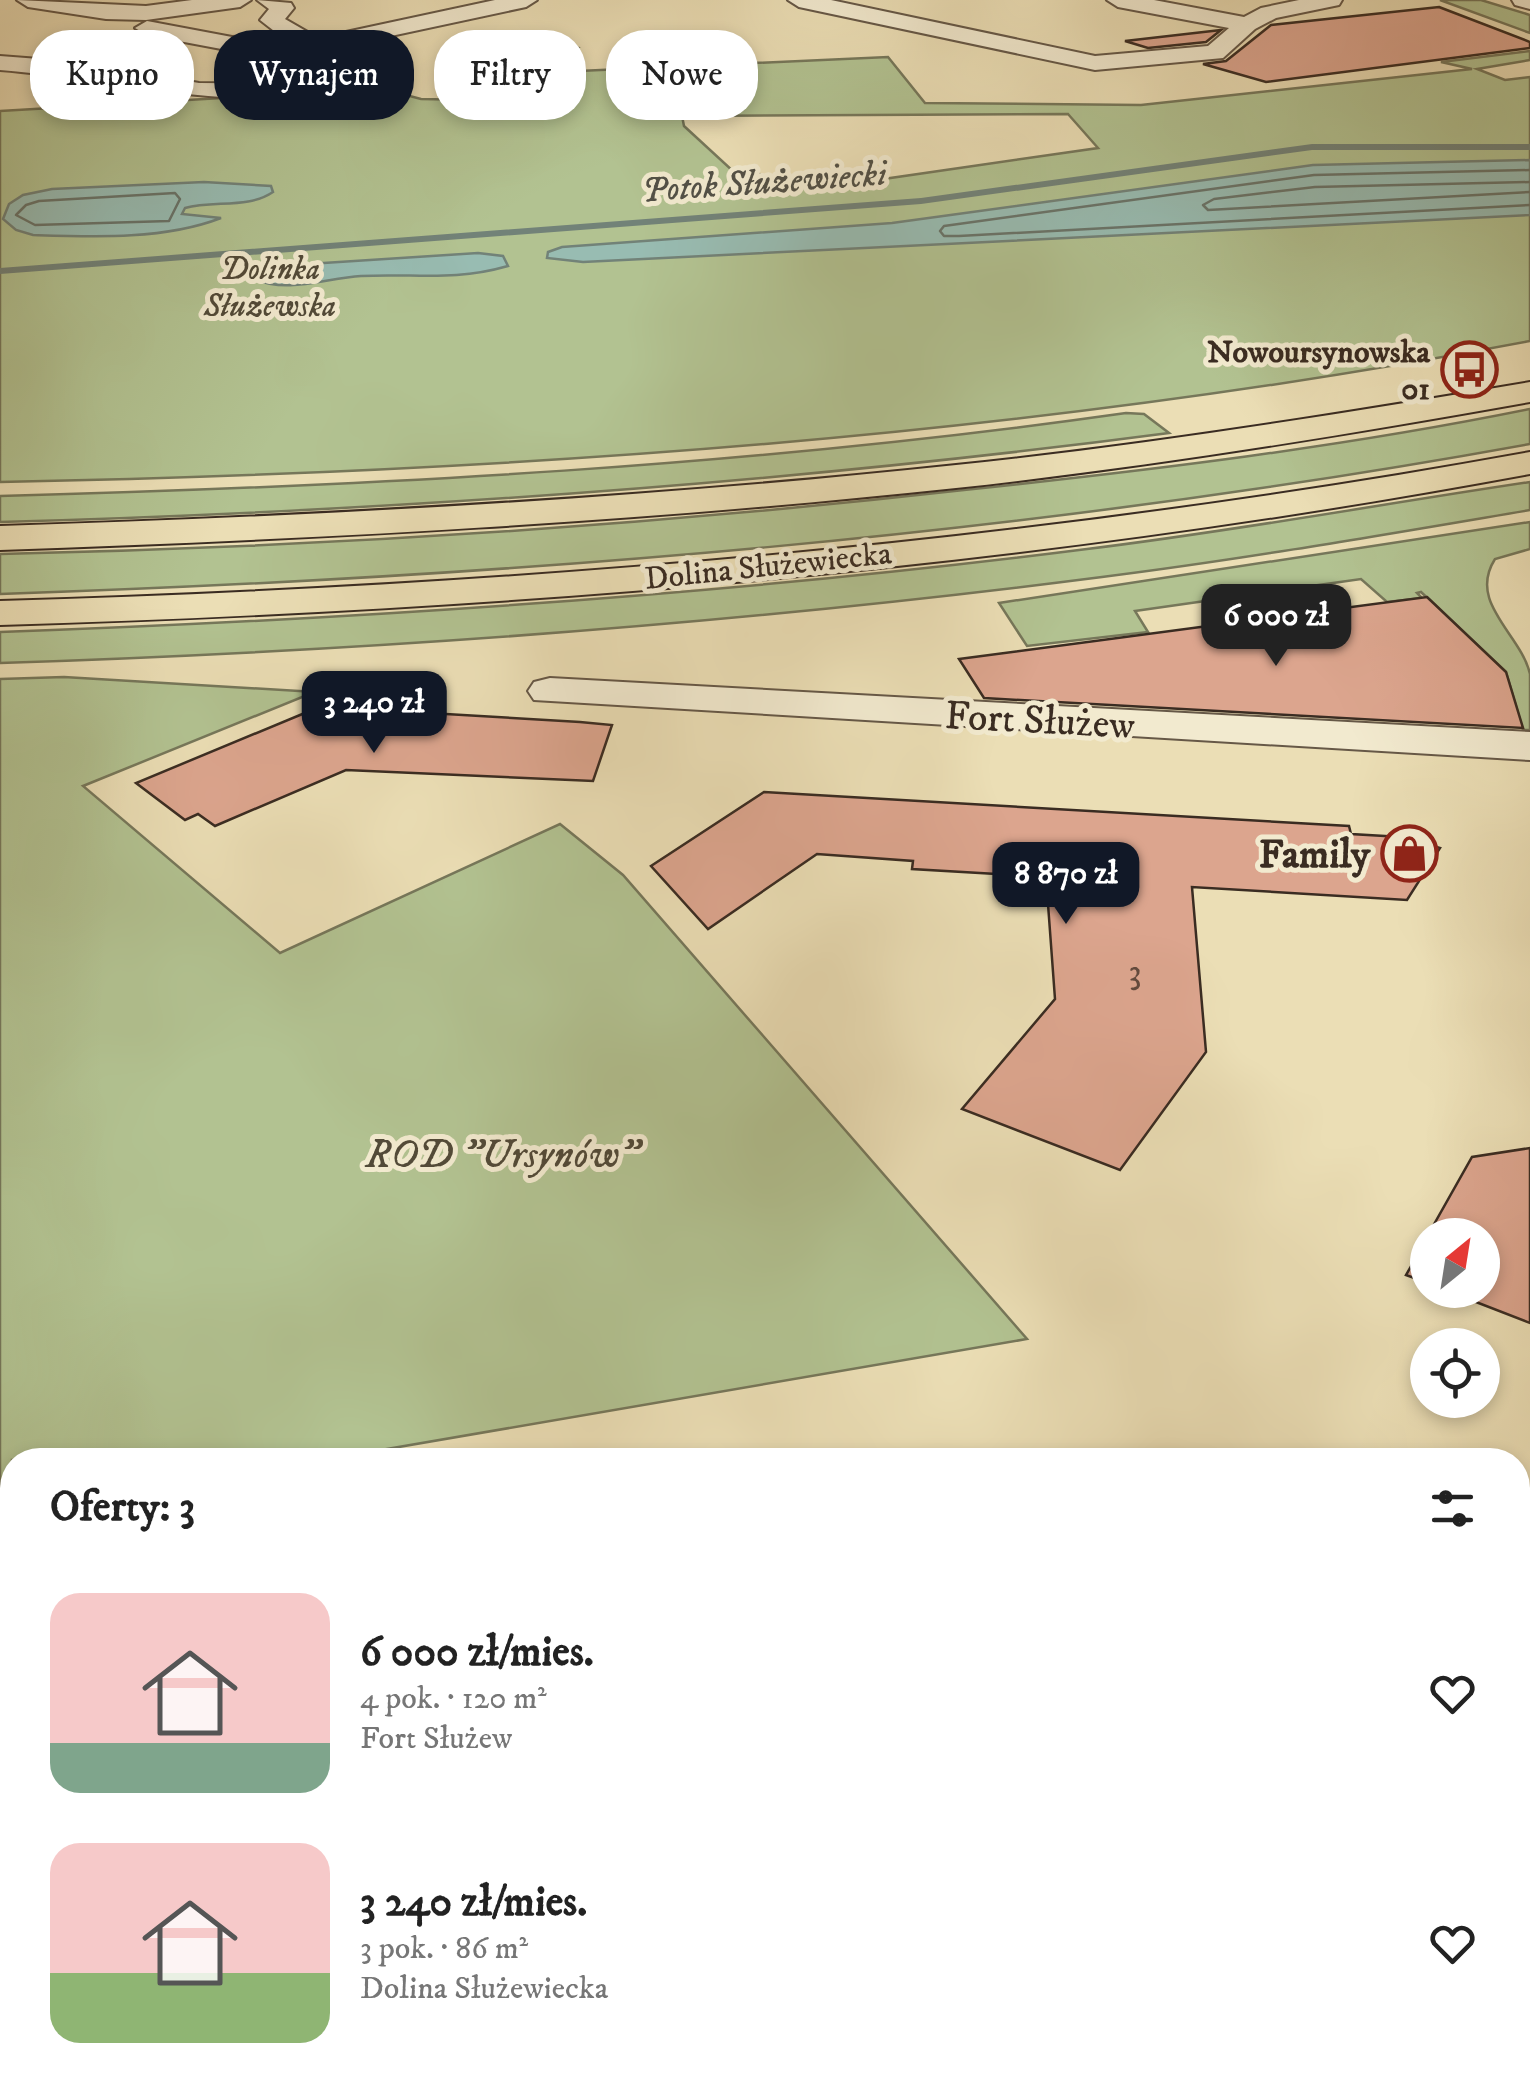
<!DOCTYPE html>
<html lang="pl">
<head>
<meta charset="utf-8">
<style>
  body { margin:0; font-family:"IM FELL DW Pica",serif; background:#f2f2f2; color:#222; height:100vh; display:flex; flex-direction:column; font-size:38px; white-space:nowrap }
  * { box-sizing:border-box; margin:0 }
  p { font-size:32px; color:#767676 }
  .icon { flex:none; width:55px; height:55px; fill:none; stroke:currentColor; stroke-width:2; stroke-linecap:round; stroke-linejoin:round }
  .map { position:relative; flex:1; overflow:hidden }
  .side { position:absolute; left:0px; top:1448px; width:1530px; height:642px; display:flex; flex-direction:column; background:#fff; border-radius:40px 40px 0 0; box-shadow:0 5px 15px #0003 }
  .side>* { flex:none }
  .hud { position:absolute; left:30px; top:30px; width:1000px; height:90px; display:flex; gap:20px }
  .needle { width:65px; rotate:30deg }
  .controls { position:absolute; left:1410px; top:1218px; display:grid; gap:20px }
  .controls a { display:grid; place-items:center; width:90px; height:90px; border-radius:50%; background:#fff; box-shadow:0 5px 15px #0003; font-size:50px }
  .price { position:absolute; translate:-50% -85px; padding:0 22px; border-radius:20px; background:#111827; color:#fff; font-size:32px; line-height:65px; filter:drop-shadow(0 2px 5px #0008) }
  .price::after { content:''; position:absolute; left:50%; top:60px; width:30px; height:22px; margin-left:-15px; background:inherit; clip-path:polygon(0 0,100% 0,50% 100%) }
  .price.on { background:#222; color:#fff }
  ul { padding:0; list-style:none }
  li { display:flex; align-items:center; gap:30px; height:250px; padding:0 50px }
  li span { display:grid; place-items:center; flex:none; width:280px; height:200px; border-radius:30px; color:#555 }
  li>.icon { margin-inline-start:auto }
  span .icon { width:120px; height:120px; fill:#fffc; stroke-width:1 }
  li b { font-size:42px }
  h2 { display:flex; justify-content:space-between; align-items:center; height:120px; padding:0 50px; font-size:42px }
  .tag { padding:0 35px; border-radius:40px; background:#fff; box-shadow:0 5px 15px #0003; font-size:35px; line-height:90px }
  .tag.on { background:#111827; color:#fff }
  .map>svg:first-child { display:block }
  .green { fill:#b2c291; stroke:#76775a; stroke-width:2.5; fill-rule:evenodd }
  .water { fill:#98bcb2; stroke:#728278; stroke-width:2.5 }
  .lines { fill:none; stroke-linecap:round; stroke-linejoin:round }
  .shore { stroke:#69746a; stroke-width:2.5 }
  .stream { fill:#728278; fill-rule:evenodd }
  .building { fill:#dca58e; stroke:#3a2c22; stroke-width:2.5 }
  .minor-casing { stroke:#665847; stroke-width:4 }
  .major-casing { stroke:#3a2c22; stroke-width:4 }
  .minor { fill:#f2eacf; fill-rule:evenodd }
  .major { fill:#ebdeb5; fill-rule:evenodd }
  .labels { text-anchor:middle; stroke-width:10; stroke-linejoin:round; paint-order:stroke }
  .far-park-label { font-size:32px; font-style:italic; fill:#524a38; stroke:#f2eacf }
  .far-poi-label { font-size:32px; font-weight:bold; fill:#3a2c22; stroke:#f2eacf; text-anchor:end }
  .far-street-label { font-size:32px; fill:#3a2c22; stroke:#f2eacf }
  .far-water-label { font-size:35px; font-style:italic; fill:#525046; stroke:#f2eacf }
  .number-label { font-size:35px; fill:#624a3d }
  .street-label { font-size:40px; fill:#3a2c22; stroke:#f2eacf }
  .poi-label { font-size:40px; font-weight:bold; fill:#3a2c22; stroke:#f2eacf; text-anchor:end }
  .park-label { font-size:40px; font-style:italic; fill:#524a38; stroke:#f2eacf }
</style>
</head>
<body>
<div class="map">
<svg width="1530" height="2088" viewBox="0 0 1530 2088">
  <rect width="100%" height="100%" fill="#ebdeb5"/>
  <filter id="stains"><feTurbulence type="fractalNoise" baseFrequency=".002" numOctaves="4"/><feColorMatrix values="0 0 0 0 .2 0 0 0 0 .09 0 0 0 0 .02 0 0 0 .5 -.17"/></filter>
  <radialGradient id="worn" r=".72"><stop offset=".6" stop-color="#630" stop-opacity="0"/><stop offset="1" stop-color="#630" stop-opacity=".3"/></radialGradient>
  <g class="green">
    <polygon points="1440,0 1481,0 1530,15 1530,33"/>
    <polygon points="551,45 578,48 570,56 573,67 498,70 477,62 525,56"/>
    <path d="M 1530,51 L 1530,60 L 1477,69 L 1505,80 L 1530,77 L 1530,341 C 1026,437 512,472 0,482 L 0,111 L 342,91 L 368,85 L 421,99 L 473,100 L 468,76 L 888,57 L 925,103 L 1141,105 L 1472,69 L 1441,62 ZM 1068,114 L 1098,148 L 828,187 L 824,176 L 768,181 L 756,171 L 735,173 L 684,126 L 682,116 Z"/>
    <path d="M 1530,409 L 1530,444 C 1024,536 513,577 0,594 L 0,554 C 322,547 644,526 964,490 C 1153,470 1343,447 1530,409 Z"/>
    <path d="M 1126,413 L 1144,414 L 1169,433 C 781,484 391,511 0,522 L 0,496 C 376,486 753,466 1126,413 Z"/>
    <path d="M 1530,482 L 1530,510 C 1388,534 1245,559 1102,577 C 736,624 368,651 0,663 L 0,632 C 363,619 726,595 1087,549 C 1235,531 1382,504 1530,482 Z"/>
    <path d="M 1530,522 L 1530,549 L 1495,559 C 1467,603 1521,634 1530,674 C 1530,690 1530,713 1530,730 L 1523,730 L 1506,672 L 1421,592 L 1417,593 L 1422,598 L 1387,602 L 1361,579 L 1135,611 L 1148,632 L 1027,646 L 999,603 Z"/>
    <polygon points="64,677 332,693 307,695 83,786 280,953 560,824 623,875 1027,1339 323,1460 12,1460 12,1535 0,1540 0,679"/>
    <polygon points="0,1680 12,1684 12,1794 0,1781"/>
    <polygon points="257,2078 379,2078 388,2088 266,2088"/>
  </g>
  <g class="water">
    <polygon points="1530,160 1530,215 583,262 547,258 548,252 562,247 892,223 1313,165"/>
    <path d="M 204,182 L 271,186 L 273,192 C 248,209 214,200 185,208 L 182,214 L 221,218 C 164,240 94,237 33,235 L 16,230 L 3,219 L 9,204 L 23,195 L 52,189 Z"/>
    <path d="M 478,253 L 503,256 L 508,266 C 452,282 415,273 361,276 C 326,278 287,294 255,279 L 266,270 L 308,264 Z"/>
  </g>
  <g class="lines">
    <g class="shore">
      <polyline points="1530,170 1314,175 944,226 940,231 944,236 959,236 1530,205"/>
      <polyline points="1530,182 1315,187 1214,199 1203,205 1208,210 1530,192"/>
      <polygon points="175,193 180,199 169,221 35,225 16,215 26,205 39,201"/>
    </g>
    <polygon class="stream" points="1312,144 1530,144 1530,150 1312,150 921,204 0,274 0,268 921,198"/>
  </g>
  <g class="building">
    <polygon points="1439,7 1530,42 1530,48 1266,82 1203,64 1226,61 1271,25"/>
    <polygon points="1221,30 1206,42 1148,48 1125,41"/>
    <polygon points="1427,597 1506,672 1523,728 984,698 959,659"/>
    <polygon points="343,708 580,722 612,725 593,781 346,770 215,826 198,814 185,820 136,783 312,710 322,717"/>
    <polygon points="764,792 1349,826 1351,834 1402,837 1440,848 1407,900 1192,887 1206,1052 1120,1170 962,1109 1055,999 1046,877 912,869 913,861 817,854 708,929 651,866"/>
    <polygon points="1530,1148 1530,1323 1445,1290 1482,1290 1482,1235 1428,1235 1472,1157"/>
    <polygon points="1428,1237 1428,1283 1406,1275"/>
  </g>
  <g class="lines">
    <defs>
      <g id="minor">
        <polygon points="17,0 146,6 192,0 251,0 240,7 146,20 106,19 28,7"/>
        <path d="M 257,0 L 291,3 L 294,8 L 285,19 L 318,38 L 495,0 L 537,0 L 526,7 L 335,48 L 372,76 L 375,81 L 372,86 C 243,118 128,80 0,70 L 0,56 L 78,62 L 199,83 L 291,84 L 344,77 L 299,46 L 232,51 L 147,35 L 135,28 L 147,21 L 232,37 L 278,34 L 260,20 L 269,9 Z"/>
        <polygon points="788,0 831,0 1095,56 1208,46 1229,28 1118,7 1107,0 1154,0 1244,17 1261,8 1299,0 1342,0 1339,5 1276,18 1255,29 1223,58 1095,70 799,7"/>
        <polygon points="1512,0 1530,0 1530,9 1515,5"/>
        <polygon points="550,678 1530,732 1530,760 534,700 528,691 534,682"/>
        <polygon points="12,1824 12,1903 0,1908 0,1828"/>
        <polygon points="0,1918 12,1923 12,2014 0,2009"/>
        <polygon points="57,2078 150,2078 154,2088 61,2088"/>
      </g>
      <g id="major">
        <path d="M 1530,382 L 1530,402 C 1340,436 1149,467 956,488 C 638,522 320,539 0,550 L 0,526 C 320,516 638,499 956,465 C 1149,445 1339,414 1530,382 Z"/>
        <path d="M 1530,452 L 1530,474 C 1026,568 512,610 0,625 L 0,601 C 512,586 1026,544 1530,452 Z"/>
      </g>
    </defs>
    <use href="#minor" class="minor-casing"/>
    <use href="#major" class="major-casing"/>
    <use href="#minor" class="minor"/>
    <use href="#major" class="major"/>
  </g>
  <defs>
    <symbol id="bus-ring" viewBox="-11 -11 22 22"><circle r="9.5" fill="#f2eacf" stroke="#8f2418" stroke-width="1.5"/><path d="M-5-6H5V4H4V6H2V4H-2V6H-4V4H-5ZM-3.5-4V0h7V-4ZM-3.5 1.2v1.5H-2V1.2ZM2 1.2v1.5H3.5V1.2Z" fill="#8f2418"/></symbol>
    <symbol id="shop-ring" viewBox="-11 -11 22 22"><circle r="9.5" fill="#f2eacf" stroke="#8f2418" stroke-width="1.5"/><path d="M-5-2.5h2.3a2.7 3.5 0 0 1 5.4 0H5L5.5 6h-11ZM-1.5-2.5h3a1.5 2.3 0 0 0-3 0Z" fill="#8f2418"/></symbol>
  </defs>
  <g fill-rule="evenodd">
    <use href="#bus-ring" x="1438" y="338" width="63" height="63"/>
    <use href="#shop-ring" x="1378" y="822" width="63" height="63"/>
  </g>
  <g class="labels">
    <g class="far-park-label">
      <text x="270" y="279">Dolinka<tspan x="270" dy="37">Służewska</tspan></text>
    </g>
    <g class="far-poi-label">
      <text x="1430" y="362">Nowoursynowska<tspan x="1430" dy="37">01</tspan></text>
    </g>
    <g class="far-street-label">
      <text transform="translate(768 565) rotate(-6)" y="11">Dolina Służewiecka</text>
    </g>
    <g class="far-water-label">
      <text transform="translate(764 181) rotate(-4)" y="12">Potok Służewiecki</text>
    </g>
    <g class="number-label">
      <text x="1135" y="983">3</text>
    </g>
    <g class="street-label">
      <text transform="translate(1040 719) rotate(3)" y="14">Fort Służew</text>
    </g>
    <g class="poi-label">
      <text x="1370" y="867">Family</text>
    </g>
    <g class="park-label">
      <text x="502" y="1167">ROD "Ursynów"</text>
    </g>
  </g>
  <rect width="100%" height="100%" filter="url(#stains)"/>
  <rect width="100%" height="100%" fill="url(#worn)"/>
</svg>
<div class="controls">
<a><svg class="needle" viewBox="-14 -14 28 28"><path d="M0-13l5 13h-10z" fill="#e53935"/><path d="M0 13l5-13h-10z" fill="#767676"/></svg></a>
<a><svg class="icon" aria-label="locate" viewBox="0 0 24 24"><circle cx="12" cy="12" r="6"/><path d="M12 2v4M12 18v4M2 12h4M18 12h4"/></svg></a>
</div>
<b class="price on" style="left:1276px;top:669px">6 000 zł</b>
<b class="price" style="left:374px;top:756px">3 240 zł</b>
<b class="price" style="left:1066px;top:927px">8 870 zł</b>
<div class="hud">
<a class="tag">Kupno</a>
<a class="tag on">Wynajem</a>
<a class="tag">Filtry</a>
<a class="tag">Nowe</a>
</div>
<section class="side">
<h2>Oferty: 3<svg class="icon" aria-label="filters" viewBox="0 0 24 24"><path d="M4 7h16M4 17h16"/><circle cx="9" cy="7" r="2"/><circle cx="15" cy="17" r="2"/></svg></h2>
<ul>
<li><span style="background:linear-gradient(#f6c9c9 75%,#7fa58c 0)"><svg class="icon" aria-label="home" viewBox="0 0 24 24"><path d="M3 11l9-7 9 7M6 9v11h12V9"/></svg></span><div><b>6 000 zł/mies.</b><p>4 pok. · 120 m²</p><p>Fort Służew</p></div><svg class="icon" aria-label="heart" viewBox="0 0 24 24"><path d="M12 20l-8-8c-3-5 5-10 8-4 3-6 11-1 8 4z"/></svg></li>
<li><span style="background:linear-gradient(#f6c9c9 65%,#8fb573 0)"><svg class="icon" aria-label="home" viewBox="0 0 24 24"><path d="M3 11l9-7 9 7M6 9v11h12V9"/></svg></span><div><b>3 240 zł/mies.</b><p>3 pok. · 86 m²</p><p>Dolina Służewiecka</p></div><svg class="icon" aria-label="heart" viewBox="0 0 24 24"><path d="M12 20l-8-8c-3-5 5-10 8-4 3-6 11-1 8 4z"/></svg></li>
</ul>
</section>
</div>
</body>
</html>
